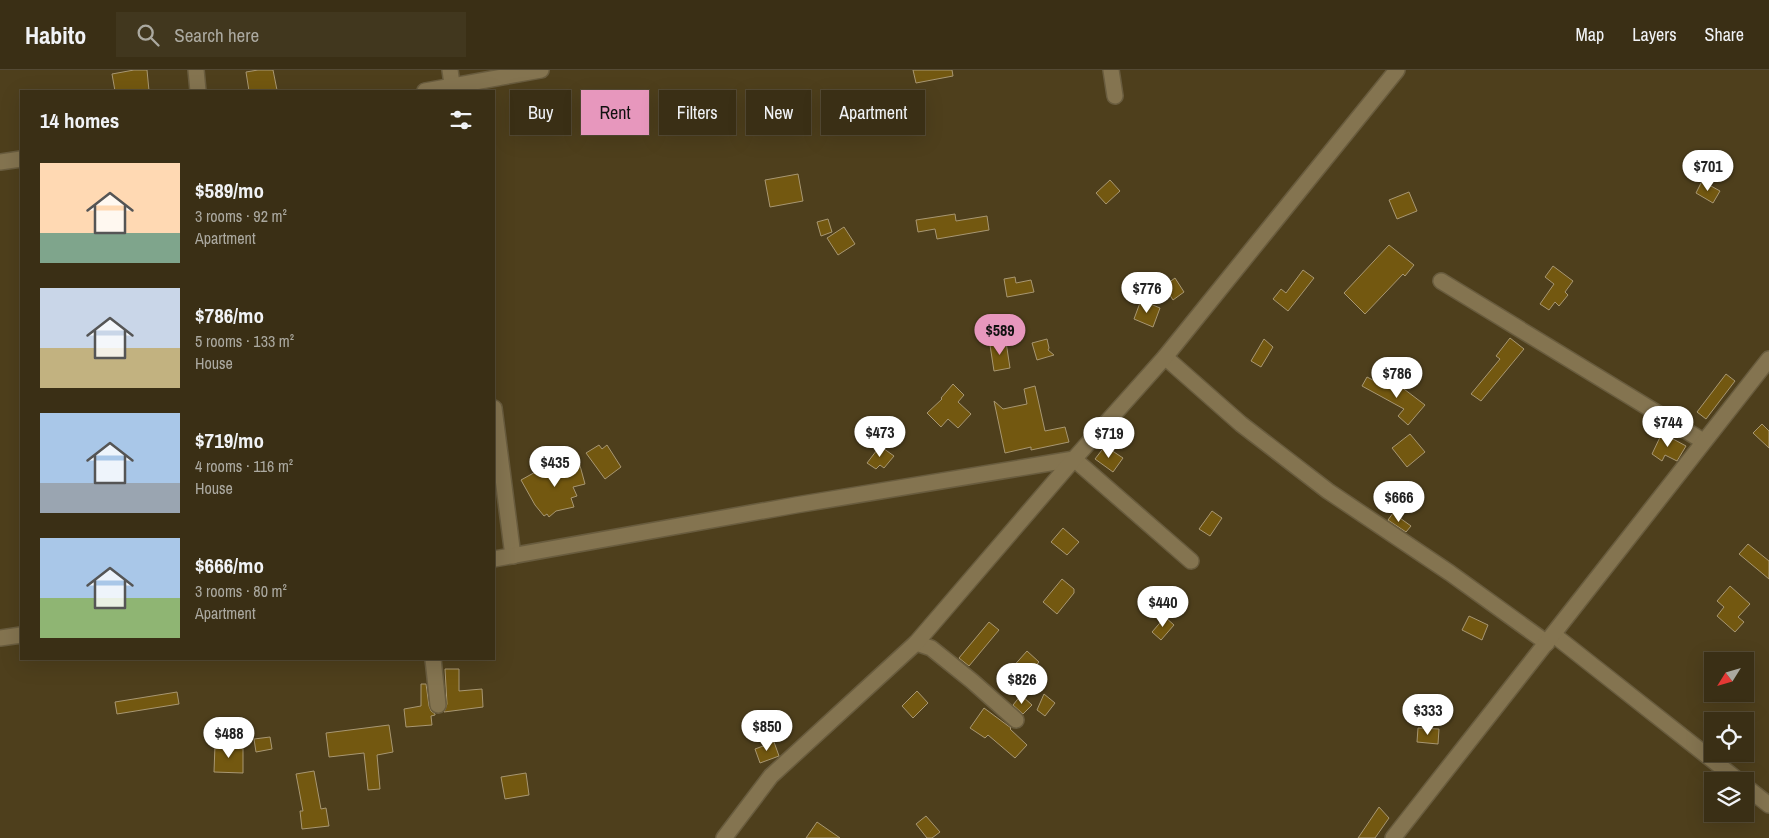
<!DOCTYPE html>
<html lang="en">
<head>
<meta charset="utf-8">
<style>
  body { margin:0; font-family:"Archivo Narrow",sans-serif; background:#41371e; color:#f1f3f6; height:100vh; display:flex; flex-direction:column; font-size:19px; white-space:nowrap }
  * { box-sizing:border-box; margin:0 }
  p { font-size:16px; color:#aba9a0 }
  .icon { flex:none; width:28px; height:28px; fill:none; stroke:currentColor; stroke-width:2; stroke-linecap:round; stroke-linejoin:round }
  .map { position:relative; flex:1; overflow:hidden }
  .details { position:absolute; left:20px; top:20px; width:475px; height:570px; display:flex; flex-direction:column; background:#3a2f15; border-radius:0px; box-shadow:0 5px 20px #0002,0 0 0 1px #544a34 }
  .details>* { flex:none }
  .hud { position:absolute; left:510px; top:20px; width:475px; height:45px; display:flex; gap:10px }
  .needle { width:32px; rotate:233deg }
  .tools { position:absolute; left:1704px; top:582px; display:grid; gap:10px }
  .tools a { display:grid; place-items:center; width:50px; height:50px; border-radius:0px; background:#3a2f15; box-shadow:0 5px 20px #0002,0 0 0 1px #544a34; font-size:25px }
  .price { position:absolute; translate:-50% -42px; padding:0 11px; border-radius:18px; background:#fff; color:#222; font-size:16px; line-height:32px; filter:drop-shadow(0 1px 2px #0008) }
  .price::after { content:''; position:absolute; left:50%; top:30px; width:15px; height:11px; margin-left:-8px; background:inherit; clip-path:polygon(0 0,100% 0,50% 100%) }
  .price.current { background:#e797bd; color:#111 }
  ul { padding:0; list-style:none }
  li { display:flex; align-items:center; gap:15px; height:125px; padding:0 20px }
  li span { display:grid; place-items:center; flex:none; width:140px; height:100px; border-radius:0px; color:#555 }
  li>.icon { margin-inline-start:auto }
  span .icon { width:60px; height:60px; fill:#fffc; stroke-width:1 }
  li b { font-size:21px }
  h2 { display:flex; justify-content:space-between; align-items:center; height:60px; padding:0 20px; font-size:21px }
  .tag { padding:0 18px; border-radius:0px; background:#3a2f15; box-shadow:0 5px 20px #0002,0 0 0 1px #544a34; font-size:18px; line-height:45px }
  .tag.current { background:#e797bd; color:#111 }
  header { display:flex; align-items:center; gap:30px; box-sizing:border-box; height:70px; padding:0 25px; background:#3a2f15; border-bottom:1px solid #544a34 }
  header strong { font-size:24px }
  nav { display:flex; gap:28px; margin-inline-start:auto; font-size:18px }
  .search { width:350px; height:45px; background:#41371e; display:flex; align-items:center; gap:12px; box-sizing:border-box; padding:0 18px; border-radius:0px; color:#aba9a0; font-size:19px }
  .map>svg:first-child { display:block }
  .building { fill:#735810; stroke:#a89772 }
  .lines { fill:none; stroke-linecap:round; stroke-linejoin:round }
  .minor-casing { stroke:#695c3e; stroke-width:18 }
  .minor { stroke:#847450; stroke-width:15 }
</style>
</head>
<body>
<header>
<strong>Habito</strong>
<div class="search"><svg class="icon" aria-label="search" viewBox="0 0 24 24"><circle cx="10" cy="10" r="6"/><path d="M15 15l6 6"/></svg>Search here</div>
<nav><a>Map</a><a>Layers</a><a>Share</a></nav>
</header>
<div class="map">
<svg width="1769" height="768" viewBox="0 0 1769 768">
  <rect width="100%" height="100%" fill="#4e3f1c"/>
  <g class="building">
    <polygon points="134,0 147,0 149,21 115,21 112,4"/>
    <polygon points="258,0 273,0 277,20 249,21 246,2"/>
    <polygon points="913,0 952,0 953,6 916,13"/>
    <polygon points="798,104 803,131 770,137 765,110"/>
    <polygon points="1110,110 1120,121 1106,134 1096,123"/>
    <polygon points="1702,111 1720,121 1713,133 1696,123"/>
    <polygon points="1409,122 1417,141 1397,149 1389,130"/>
    <polygon points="955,144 956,151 987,146 989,160 937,169 935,159 918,162 916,150"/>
    <polygon points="828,149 832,162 821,166 817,152"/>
    <polygon points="844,157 855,174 838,185 827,168"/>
    <polygon points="1389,175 1414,195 1405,206 1403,204 1365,244 1344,223"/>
    <polygon points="1553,196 1573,211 1565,222 1568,225 1559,236 1555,232 1549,240 1540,234 1554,214 1545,207"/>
    <polygon points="1303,200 1314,208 1288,241 1273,229 1281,219 1286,223"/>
    <polygon points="1015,207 1016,213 1031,210 1034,222 1007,227 1004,209"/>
    <polygon points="1175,208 1184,222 1173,230 1164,216"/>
    <polygon points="1141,230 1160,238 1153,257 1134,249"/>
    <polygon points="1510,268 1524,279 1481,331 1471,324 1500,289 1496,286"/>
    <polygon points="1047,269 1049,278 1048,280 1054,285 1037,290 1032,273"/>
    <polygon points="1264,269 1273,277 1261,297 1251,291"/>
    <polygon points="1006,272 1010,298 994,301 990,275"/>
    <polygon points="1726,304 1735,311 1706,349 1697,342"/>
    <polygon points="1367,307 1396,322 1400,316 1425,335 1408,355 1398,346 1404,339 1362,316"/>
    <polygon points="953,314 964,325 958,332 971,344 958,358 948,349 941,357 927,343 942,329 941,328"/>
    <polygon points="1035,316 1045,361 1065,357 1069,372 1031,380 1031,377 1005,383 994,331 1003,339 1027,334 1024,319"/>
    <polygon points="1762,354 1769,361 1769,378 1753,363"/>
    <polygon points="1662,363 1686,376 1677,391 1665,385 1662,391 1652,384"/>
    <polygon points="1410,364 1425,382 1407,397 1392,378"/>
    <polygon points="599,375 602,379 607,375 621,397 605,409 586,383"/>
    <polygon points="880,376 894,386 884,398 880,395 876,399 867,393"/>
    <polygon points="1105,376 1123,388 1113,402 1095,389"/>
    <polygon points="569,391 579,392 585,414 573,417 577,426 571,428 574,437 556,441 549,447 547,444 544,446 535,435 521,410 539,400 542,406"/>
    <polygon points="1212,441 1222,448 1210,466 1199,459"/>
    <polygon points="1393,443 1411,456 1406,462 1388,450"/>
    <polygon points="1063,458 1079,472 1067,485 1051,472"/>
    <polygon points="1748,474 1769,491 1769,509 1739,484"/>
    <polygon points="1062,509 1074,519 1074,523 1057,544 1043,532"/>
    <polygon points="1730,516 1750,534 1738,547 1744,552 1735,562 1717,546 1724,537 1717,531"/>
    <polygon points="1469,546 1488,555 1482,570 1462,560"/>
    <polygon points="1165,547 1174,555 1161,570 1152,562"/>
    <polygon points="989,552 999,560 969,596 959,588"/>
    <polygon points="1027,581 1039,592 1023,610 1011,599"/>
    <polygon points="445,599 459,599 459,621 482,619 483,637 444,642 447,634"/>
    <polygon points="421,614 426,614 429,636 431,641 435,644 435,645 431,646 432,655 406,657 404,639 421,636"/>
    <polygon points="917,621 928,633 913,648 902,636"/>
    <polygon points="177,622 179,634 117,644 115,632"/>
    <polygon points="1044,624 1055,633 1045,646 1037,640"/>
    <polygon points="1021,625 1032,635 1023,644 1013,635"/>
    <polygon points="984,638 1011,658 1010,659 1027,675 1015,688 988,665 985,668 970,658"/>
    <polygon points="389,655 393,682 377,685 380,719 368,720 364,683 329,687 326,663"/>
    <polygon points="1418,658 1439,659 1438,674 1417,672"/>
    <polygon points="270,667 272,679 256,682 254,669"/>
    <polygon points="774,672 779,686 760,693 755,679"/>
    <polygon points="215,675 243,675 243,703 214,702"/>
    <polygon points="314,701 321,739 326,738 329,756 302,759 300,741 303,741 296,704"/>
    <polygon points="526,703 529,725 505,729 501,707"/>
    <polygon points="1379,737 1389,748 1375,768 1358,768"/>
    <polygon points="926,746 940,762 932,768 927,768 916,754"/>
    <polygon points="817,752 840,768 806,768"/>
  </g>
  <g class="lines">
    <defs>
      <g id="minor">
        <polyline points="196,0 198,21"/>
        <polyline points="450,0 453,21"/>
        <polyline points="1111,0 1115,26"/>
        <polyline points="425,21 541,0"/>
        <polyline points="0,92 21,89"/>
        <polyline points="1441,211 1703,371"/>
        <polyline points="1165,287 1241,354 1328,421 1450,503 1547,573"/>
        <polyline points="494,338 513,486"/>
        <polyline points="494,489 796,435 1074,389 1191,491"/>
        <polyline points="1554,565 1739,711"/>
        <polyline points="0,568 21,565"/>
        <polyline points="916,573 931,578 972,611 1016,650"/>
        <polyline points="433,589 438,635"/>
        <polyline points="1745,716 1769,735"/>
        <polyline points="724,768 771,706 916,573 1074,389 1165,287 1397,0"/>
        <polyline points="1393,768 1769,289"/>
      </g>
    </defs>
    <use href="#minor" class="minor-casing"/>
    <use href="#minor" class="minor"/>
  </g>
</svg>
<div class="tools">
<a><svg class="needle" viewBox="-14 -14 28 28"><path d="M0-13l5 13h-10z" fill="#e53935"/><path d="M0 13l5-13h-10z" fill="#aba9a0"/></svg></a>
<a><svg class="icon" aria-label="locate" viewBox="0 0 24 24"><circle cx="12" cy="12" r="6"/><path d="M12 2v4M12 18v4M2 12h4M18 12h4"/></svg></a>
<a><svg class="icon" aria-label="layers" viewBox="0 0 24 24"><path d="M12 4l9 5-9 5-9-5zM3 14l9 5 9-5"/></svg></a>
</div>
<b class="price" style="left:1708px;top:122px">$701</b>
<b class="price" style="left:1147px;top:244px">$776</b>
<b class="price current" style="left:1000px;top:286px">$589</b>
<b class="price" style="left:1397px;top:329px">$786</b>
<b class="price" style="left:1668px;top:378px">$744</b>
<b class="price" style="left:880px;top:388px">$473</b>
<b class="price" style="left:1109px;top:389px">$719</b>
<b class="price" style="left:555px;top:418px">$435</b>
<b class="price" style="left:1399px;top:453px">$666</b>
<b class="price" style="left:1163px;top:558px">$440</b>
<b class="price" style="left:1022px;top:635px">$826</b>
<b class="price" style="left:1428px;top:666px">$333</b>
<b class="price" style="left:767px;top:682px">$850</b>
<b class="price" style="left:229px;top:689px">$488</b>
<div class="hud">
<a class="tag">Buy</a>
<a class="tag current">Rent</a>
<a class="tag">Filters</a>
<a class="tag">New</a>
<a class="tag">Apartment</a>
</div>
<section class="details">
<h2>14 homes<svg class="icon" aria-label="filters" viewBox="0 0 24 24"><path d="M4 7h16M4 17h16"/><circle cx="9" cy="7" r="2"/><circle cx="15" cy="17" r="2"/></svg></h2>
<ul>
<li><span style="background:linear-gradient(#ffd9b3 70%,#7fa58c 0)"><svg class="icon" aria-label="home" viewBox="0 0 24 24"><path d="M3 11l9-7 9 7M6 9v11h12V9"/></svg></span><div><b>$589/mo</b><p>3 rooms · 92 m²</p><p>Apartment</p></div></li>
<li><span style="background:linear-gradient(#c9d6e8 60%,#c2b280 0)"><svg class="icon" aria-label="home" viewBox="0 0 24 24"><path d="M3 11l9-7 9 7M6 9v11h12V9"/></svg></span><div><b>$786/mo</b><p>5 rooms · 133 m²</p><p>House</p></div></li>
<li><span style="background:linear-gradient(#a9c7e8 70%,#9aa5b1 0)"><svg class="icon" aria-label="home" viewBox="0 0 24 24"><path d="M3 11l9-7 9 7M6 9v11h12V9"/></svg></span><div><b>$719/mo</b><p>4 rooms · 116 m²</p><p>House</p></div></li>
<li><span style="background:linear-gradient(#a9c7e8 60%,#8fb573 0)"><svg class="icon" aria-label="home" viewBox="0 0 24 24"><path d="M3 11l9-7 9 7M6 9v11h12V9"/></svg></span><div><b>$666/mo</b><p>3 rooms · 80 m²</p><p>Apartment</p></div></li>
</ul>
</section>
</div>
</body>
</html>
